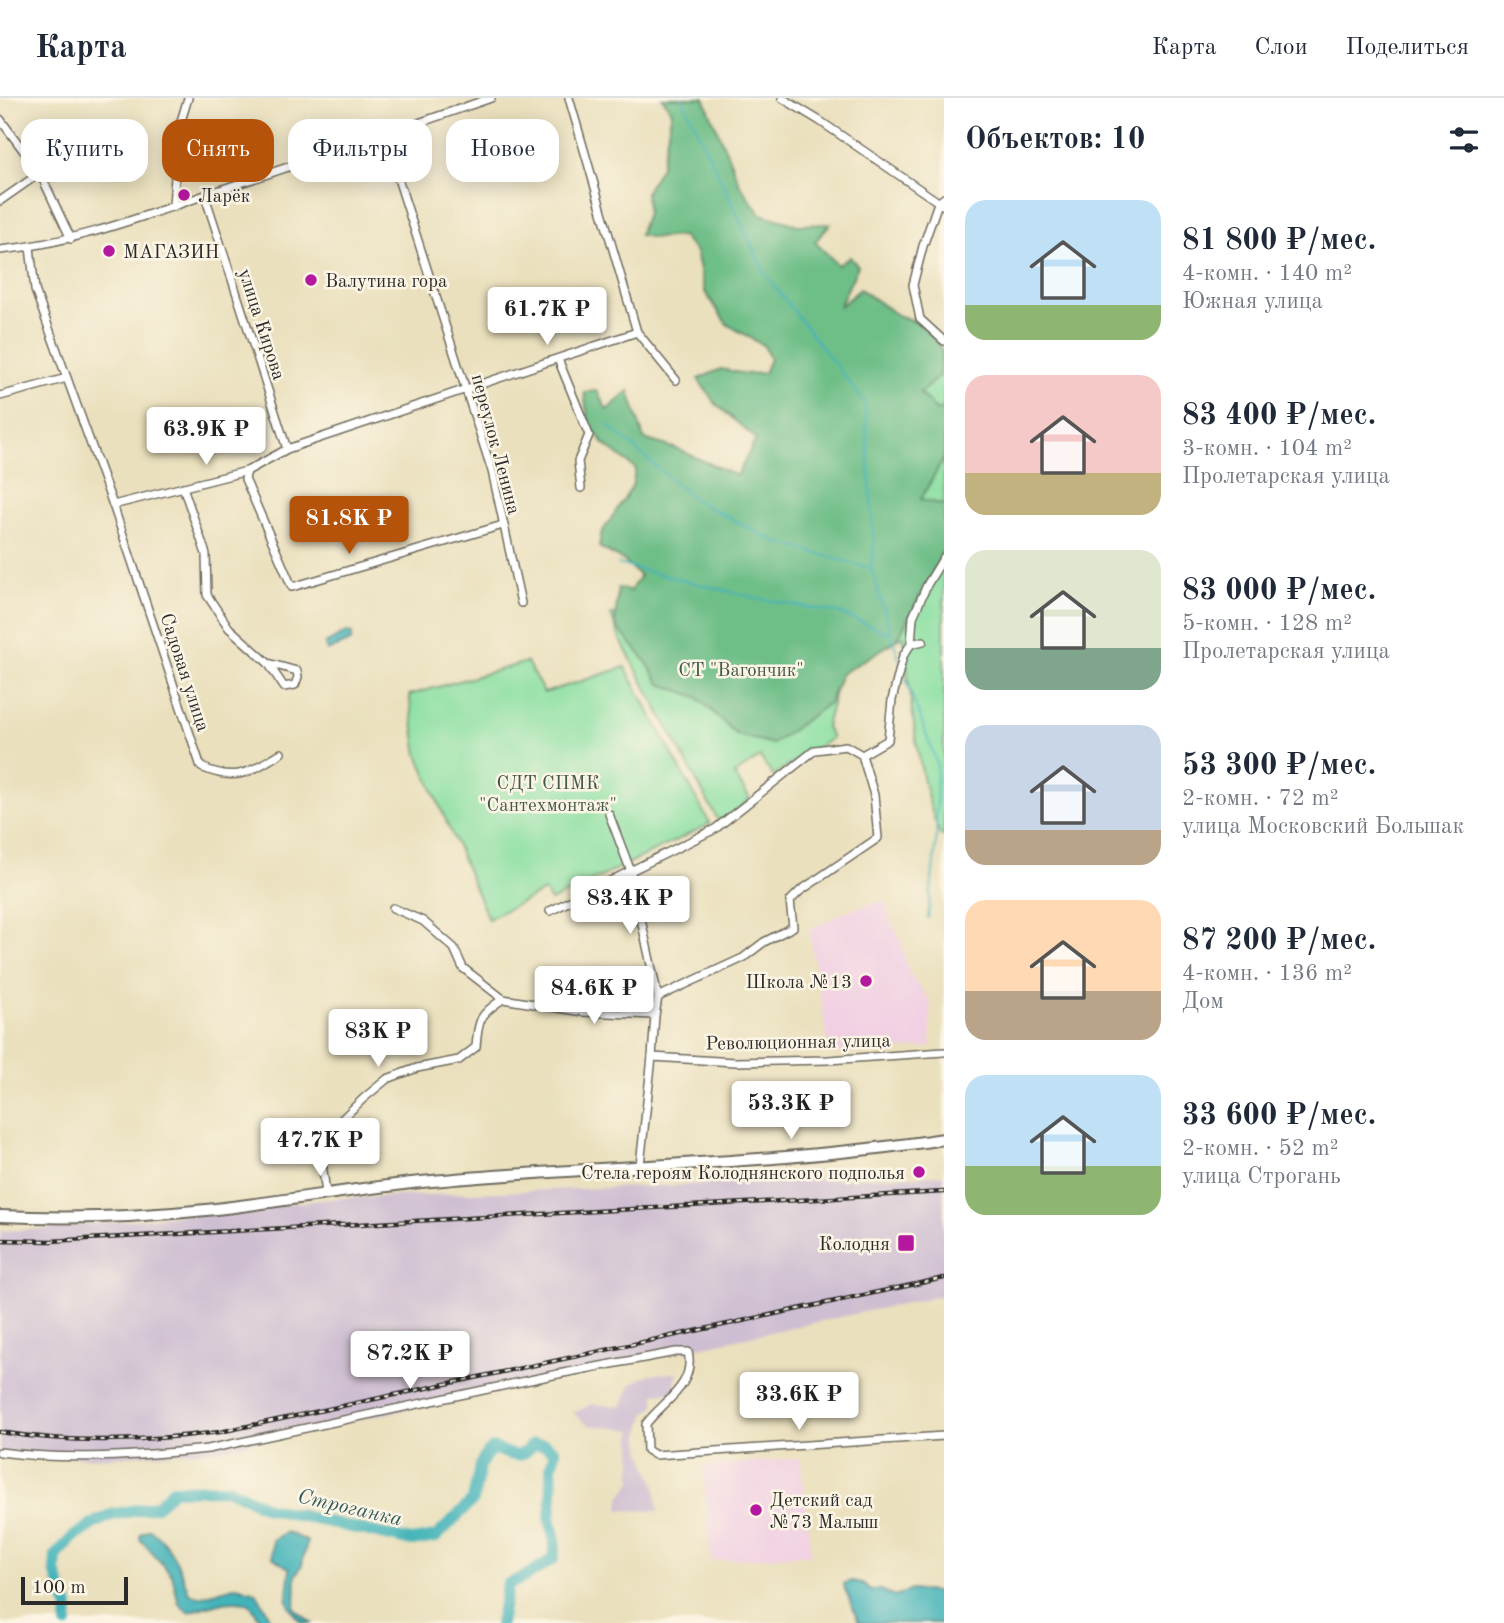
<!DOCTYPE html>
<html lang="ru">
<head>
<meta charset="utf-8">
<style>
  body { margin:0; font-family:"Old Standard TT",serif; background:#f6f6f7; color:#1f2937; height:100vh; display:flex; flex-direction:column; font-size:26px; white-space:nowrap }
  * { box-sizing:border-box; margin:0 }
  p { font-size:23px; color:#747a83 }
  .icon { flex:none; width:38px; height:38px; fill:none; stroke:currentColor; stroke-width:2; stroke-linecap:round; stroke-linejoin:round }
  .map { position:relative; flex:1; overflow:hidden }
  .drawer { display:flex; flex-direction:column; background:#fff; width:560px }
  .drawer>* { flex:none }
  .guide { position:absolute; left:21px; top:21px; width:665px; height:63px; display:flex; gap:14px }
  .scale { position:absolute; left:21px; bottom:18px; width:107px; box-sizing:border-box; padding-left:7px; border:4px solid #2b2b2b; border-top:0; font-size:19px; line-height:24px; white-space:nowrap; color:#2b2b2b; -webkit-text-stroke:5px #fcf5e5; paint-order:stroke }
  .price { position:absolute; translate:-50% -60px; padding:0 16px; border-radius:7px; background:#fff; color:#222; font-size:23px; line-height:46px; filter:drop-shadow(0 2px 4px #0008) }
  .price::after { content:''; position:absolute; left:50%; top:42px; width:21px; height:16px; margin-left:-10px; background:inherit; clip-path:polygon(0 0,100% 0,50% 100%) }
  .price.active { background:#b45309; color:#fff }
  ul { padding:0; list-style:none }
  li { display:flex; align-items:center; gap:21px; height:175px; padding:0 21px }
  li span { display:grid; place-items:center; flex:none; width:196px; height:140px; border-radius:21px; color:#555 }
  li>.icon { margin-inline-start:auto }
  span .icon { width:84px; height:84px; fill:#fffc; stroke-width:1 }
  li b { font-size:30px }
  h2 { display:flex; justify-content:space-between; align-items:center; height:84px; padding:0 21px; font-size:30px }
  .chip { padding:0 24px; border-radius:21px; background:#fff; box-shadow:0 4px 18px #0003; font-size:24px; line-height:63px }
  .chip.active { background:#b45309; color:#fff }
  header { display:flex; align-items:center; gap:42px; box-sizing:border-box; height:98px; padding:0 35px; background:#fff; border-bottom:2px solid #e0e1e3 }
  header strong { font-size:33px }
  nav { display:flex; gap:38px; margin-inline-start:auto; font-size:24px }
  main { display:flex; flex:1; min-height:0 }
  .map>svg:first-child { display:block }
  .built { fill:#f1d0e3 }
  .industrial { fill:#cebed1 }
  .green { fill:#89dfa2; stroke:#5a8566; stroke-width:2 }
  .forest { fill:#6ebe88; stroke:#4c745a; stroke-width:2 }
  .water { fill:#42b3b9; stroke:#366f72; stroke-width:2 }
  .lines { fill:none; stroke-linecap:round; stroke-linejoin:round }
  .stream { stroke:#42b3b9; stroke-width:2 }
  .river { stroke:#42b3b9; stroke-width:12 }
  .street-casing { stroke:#6e6a5e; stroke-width:10 }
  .secondary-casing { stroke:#6e6a5e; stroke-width:14 }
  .street { stroke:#fff; stroke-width:7 }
  .secondary { stroke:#fff; stroke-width:10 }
  .rail-casing { stroke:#2b2b2b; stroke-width:4.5 }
  .rail { stroke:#fcf5e5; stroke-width:2; stroke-dasharray:5; stroke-linecap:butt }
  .poi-dot { fill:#b5179e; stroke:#fcf5e5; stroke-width:2.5 }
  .labels { text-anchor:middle; stroke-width:5; stroke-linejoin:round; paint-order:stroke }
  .poi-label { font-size:19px; fill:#2b2b2b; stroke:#fcf5e5; text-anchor:start }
  .street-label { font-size:19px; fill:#2b2b2b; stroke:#fcf5e5 }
  .park-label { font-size:19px; fill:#425849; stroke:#fcf5e5 }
  .water-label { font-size:21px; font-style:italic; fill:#335b5d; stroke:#fcf5e5 }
</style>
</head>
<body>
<header>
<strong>Карта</strong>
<nav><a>Карта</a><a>Слои</a><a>Поделиться</a></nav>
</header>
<main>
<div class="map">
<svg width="944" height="1525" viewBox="0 0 944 1525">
  <rect width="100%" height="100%" fill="#fcf5e5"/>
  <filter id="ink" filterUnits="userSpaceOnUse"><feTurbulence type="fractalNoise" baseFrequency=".0143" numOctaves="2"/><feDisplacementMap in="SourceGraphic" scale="14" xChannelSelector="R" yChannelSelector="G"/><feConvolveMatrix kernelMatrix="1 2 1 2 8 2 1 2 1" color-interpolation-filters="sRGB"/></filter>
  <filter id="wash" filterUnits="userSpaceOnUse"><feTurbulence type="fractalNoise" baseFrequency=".00686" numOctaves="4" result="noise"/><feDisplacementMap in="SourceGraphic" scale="28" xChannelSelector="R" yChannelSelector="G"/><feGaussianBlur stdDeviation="1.57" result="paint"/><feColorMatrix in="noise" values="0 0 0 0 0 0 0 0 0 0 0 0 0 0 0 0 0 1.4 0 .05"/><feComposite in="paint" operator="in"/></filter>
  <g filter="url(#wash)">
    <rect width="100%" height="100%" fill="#eae0bd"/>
    <g class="built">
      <polygon points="884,802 893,828 899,837 909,875 930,903 931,949 830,956 809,832 844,814"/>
      <polygon points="800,1360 811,1456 711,1463 703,1369"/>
    </g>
    <g class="industrial">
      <polygon points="944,1077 944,1197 216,1352 93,1360 0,1354 0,1133 46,1131 340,1100"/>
      <polygon points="677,1275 673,1294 655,1296 655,1308 645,1316 640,1335 642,1354 656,1389 658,1413 619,1412 620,1399 632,1383 632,1332 588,1327 573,1315 593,1306 622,1308 632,1285 650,1276"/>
    </g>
    <g class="green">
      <path d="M 860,205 L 919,224 L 944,256 L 944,738 L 940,737 C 916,676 911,603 904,538 L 840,574 L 826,629 L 832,640 L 773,678 L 760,659 L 734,676 L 750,701 L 720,726 L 620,541 L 611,517 L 667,492 Z"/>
      <polygon points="527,564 544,595 625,569 710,726 551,803 544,793 488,821 418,657 409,597"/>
    </g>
    <polygon class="forest" points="662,0 704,0 740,87 760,116 798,127 830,126 815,144 838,167 850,159 858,168 839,209 860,191 897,217 916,224 929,234 942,252 939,278 920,295 937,313 944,309 944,360 921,401 944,407 944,452 897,542 841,576 830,604 773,646 737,637 697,599 660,586 645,562 615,527 618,490 630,493 640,478 623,462 599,449 601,436 632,389 636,371 603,345 597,336 589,330 584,294 597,293 607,312 629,293 644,341 677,351 737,378 756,341 715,305 698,281 721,271 746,276 764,275 770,261 764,248 727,226 705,194 696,154 682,138 656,140 639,137 647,115 646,93 661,69 672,13"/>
    <g class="water">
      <polygon points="347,534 352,535 351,543 327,553 325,546"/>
      <path d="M 150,1431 C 173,1450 179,1467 189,1495 L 200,1499 L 237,1488 L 256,1494 L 268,1515 L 271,1525 L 262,1525 C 258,1519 254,1510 249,1506 C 233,1497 204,1510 188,1514 L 179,1506 L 172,1477 L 140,1441 L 140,1436 Z"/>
      <path d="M 286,1434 L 307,1443 L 302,1467 L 296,1477 L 295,1511 L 312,1525 L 303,1525 C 282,1505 287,1498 290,1471 L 272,1459 L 272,1442 Z"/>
      <polygon points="851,1483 862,1485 871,1493 878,1491 894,1498 912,1492 944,1495 944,1525 859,1525 843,1486"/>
    </g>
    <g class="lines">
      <g class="stream">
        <polyline points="682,0 765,176 865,305 874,449 871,470 899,561"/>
        <polyline points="608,327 695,402 776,444 870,470"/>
        <polyline points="618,466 756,500 839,515 888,535"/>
        <polyline points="903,573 937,666 936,745 928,820"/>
      </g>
      <path class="river" d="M 67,1525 L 68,1509 L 55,1473 L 56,1457 L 72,1440 L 96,1424 L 111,1417 L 157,1408 L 173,1392 L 229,1391 L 267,1410 L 412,1443 L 436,1439 L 473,1402 L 480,1368 L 485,1358 L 493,1350 C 512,1357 519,1364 533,1346 L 545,1347 L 555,1354 L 551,1369 L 552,1397 L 550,1420 L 555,1443 L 553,1461 L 523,1480 L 508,1486 L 500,1525"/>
    </g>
  </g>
  <g filter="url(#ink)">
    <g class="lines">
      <defs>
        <g id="street">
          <polyline points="569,0 637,234 676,282"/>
          <polyline points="782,0 820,23 944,108"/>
          <polyline points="0,21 40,75 71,141"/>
          <polyline points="384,37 492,373 521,505"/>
          <polyline points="205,98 287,351"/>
          <polyline points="944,100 938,105 923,148 913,187 920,221 944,243"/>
          <polyline points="0,103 40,75"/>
          <polyline points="173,109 178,33 188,0"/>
          <path d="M 30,149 L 35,192 L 113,407 L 201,669 C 238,685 249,674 281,655"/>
          <path d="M 0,152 C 74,145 144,118 214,94 C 307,63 399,32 491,0"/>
          <polyline points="558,261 589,337 578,363 581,390"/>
          <polyline points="0,298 67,280"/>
          <polyline points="247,373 245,381 292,489 503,427"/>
          <polyline points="183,389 206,456 207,497 229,530 268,565 284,589 295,587 298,579 297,573 268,565"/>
          <polyline points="113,407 247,373 287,351 637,234"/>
          <polyline points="911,546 923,543"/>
          <polyline points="862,657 888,642 892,602 903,558 911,546 913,519 927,487 944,459"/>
          <polyline points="609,716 630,771 658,899"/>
          <polyline points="393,810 423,823 454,850 463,870 503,901 583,914 655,917 652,959 640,1067"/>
          <polyline points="550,813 715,731 815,652 846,648 862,657 874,697 878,740 800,793 790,803 793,829 764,844 743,860 658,899 655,917"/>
          <polyline points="652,959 735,964 828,962 944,954"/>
          <path d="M 326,1095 L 319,1043 L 364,1000 L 387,981 L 417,970 L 459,962 L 476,949 C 478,921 480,916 503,901"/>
          <path d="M 0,1354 C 68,1363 140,1358 208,1351 L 558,1276 L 676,1254 L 688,1254 C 696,1288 662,1304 646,1326 L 647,1352 L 655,1357 L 944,1338"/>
        </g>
        <path id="secondary" d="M 0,1118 C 68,1121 139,1119 206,1112 C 282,1104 356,1090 432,1083 C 603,1067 775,1067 944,1041"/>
      </defs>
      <use href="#street" class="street-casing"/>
      <use href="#secondary" class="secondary-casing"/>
      <use href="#street" class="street"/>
      <use href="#secondary" class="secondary"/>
      <defs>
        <g id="rail">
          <polyline points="0,1142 50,1143 944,1094"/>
          <path d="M 0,1334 C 74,1346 146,1343 220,1334 L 944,1180"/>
        </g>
      </defs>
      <use href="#rail" class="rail-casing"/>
      <use href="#rail" class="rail"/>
    </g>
  </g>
  <g class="poi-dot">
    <circle cx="184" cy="97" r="7"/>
    <circle cx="109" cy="153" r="7"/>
    <circle cx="311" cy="182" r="7"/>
    <circle cx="866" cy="883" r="7"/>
    <circle cx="919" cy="1074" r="7"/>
    <rect x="897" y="1136" width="18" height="18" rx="3.5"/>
    <circle cx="756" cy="1412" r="7"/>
  </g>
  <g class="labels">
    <g class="poi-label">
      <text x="198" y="104">Ларёк</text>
      <text x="123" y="160">МАГАЗИН</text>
      <text x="325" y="189">Валутина гора</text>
      <text x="852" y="890" text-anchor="end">Школа №13</text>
      <text x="905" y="1081" text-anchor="end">Стела героям Колоднянского подполья</text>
      <text x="890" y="1152" text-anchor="end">Колодня</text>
      <text x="770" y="1408">Детский сад<tspan x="770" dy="22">№73 Малыш</tspan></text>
    </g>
    <g class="street-label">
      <text transform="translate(263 226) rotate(72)" y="7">улица Кирова</text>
      <text transform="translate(497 346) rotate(75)" y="7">переулок Ленина</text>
      <text transform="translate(186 574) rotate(72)" y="7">Садовая улица</text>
      <text transform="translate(798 943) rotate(-1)" y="7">Революционная улица</text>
    </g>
    <g class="park-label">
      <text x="741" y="578">СТ "Вагончик"</text>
      <text x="548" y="691">СДТ СПМК<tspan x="548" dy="22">"Сантехмонтаж"</tspan></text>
    </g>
    <g class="water-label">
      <text transform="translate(350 1409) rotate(13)" y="7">Строганка</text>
    </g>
  </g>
</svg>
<div class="scale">100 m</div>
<b class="price" style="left:547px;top:249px">61.7K ₽</b>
<b class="price" style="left:206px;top:369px">63.9K ₽</b>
<b class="price active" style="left:349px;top:458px">81.8K ₽</b>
<b class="price" style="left:630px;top:838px">83.4K ₽</b>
<b class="price" style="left:594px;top:928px">84.6K ₽</b>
<b class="price" style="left:378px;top:971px">83K ₽</b>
<b class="price" style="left:791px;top:1043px">53.3K ₽</b>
<b class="price" style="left:320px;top:1080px">47.7K ₽</b>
<b class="price" style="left:410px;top:1293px">87.2K ₽</b>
<b class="price" style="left:799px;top:1334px">33.6K ₽</b>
<div class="guide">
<a class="chip">Купить</a>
<a class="chip active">Снять</a>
<a class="chip">Фильтры</a>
<a class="chip">Новое</a>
</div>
</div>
<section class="drawer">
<h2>Объектов: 10<svg class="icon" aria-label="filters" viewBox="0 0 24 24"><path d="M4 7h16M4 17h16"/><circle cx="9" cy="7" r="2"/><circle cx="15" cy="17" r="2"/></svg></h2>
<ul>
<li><span style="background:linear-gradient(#bfe0f5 75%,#8fb573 0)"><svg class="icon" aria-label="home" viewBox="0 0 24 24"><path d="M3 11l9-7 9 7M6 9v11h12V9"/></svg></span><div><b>81 800 ₽/мес.</b><p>4-комн. · 140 m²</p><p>Южная улица</p></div></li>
<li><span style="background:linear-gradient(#f6c9c9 70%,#c2b280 0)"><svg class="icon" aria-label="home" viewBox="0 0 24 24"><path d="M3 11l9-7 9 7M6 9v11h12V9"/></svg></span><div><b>83 400 ₽/мес.</b><p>3-комн. · 104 m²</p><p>Пролетарская улица</p></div></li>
<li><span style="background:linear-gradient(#dfe7d0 70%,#7fa58c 0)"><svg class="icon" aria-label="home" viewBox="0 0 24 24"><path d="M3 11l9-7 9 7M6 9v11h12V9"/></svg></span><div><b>83 000 ₽/мес.</b><p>5-комн. · 128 m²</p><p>Пролетарская улица</p></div></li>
<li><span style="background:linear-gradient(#c9d6e8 75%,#b9a48a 0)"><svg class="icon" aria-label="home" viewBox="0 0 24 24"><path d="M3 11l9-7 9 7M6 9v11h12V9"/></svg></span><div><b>53 300 ₽/мес.</b><p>2-комн. · 72 m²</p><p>улица Московский Большак</p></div></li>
<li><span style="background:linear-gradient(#ffd9b3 65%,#b9a48a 0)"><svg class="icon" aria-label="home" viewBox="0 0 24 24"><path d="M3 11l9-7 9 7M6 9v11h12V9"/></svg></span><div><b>87 200 ₽/мес.</b><p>4-комн. · 136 m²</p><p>Дом</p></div></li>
<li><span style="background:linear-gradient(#bfe0f5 65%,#8fb573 0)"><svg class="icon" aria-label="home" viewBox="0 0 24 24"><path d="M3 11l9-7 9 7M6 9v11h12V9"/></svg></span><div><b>33 600 ₽/мес.</b><p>2-комн. · 52 m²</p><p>улица Строгань</p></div></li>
</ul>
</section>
</main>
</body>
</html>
